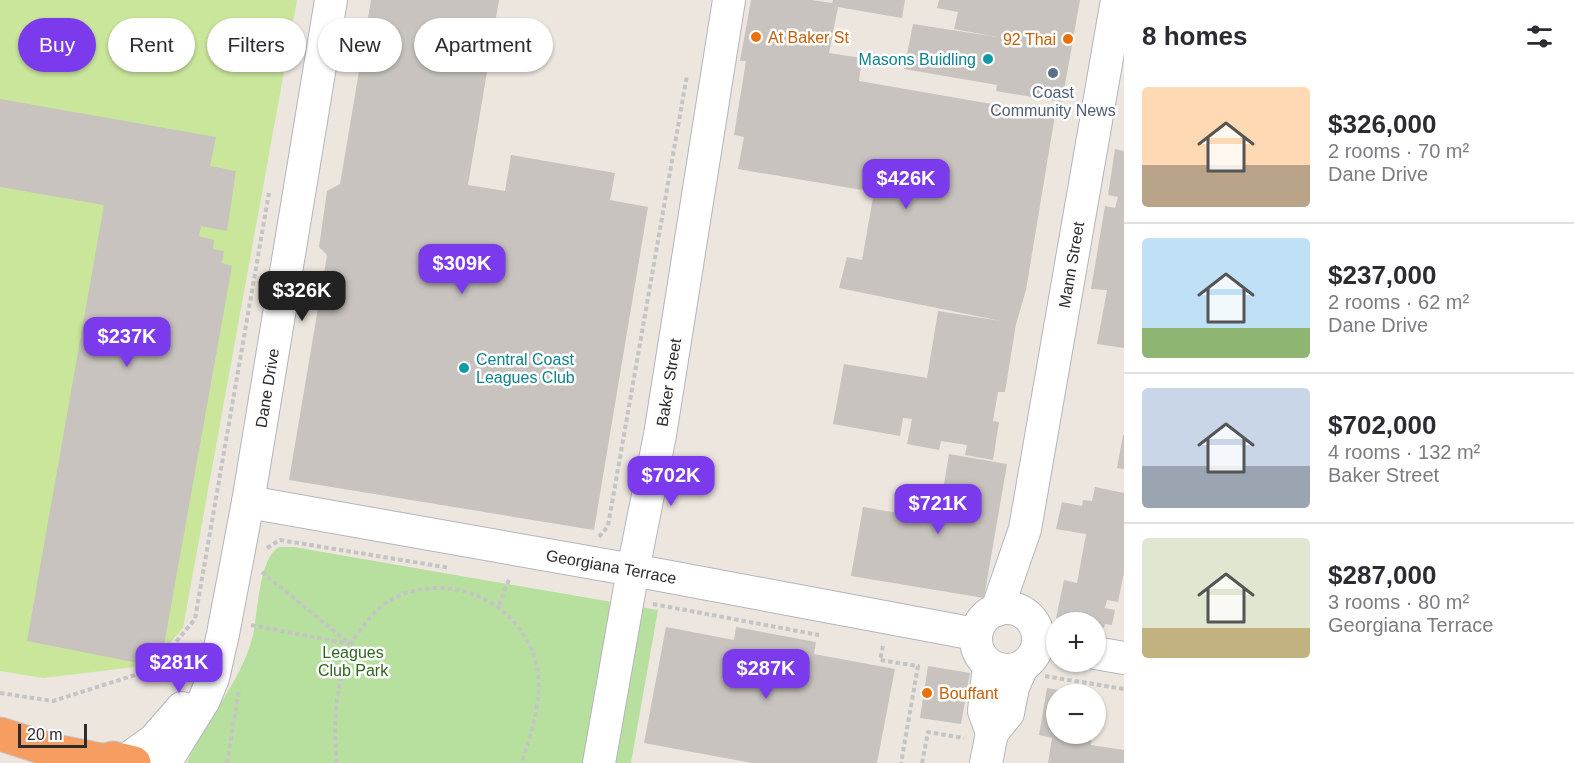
<!DOCTYPE html>
<html lang="en">
<head>
<meta charset="utf-8">
<style>
  body { margin:0; font-family:Helvetica,sans-serif; background:#f7f7f7; color:#2b2b33; height:100vh; display:flex; flex-direction:column; font-size:22px; white-space:nowrap }
  * { box-sizing:border-box; margin:0 }
  p { font-size:20px; color:#7c7c81 }
  .icon { flex:none; width:33px; height:33px; fill:none; stroke:currentColor; stroke-width:2; stroke-linecap:round; stroke-linejoin:round }
  .map { position:relative; flex:1; overflow:hidden }
  .sheet { display:flex; flex-direction:column; background:#fff; width:450px }
  .sheet>* { flex:none }
  .top-card { position:absolute; left:18px; top:18px; width:570px; height:54px; display:flex; gap:12px }
  .tools { position:absolute; left:1046px; top:612px; display:grid; gap:12px }
  .tools a { display:grid; place-items:center; width:60px; height:60px; border-radius:50%; background:#fff; box-shadow:0 2px 4px #0004; font-size:30px }
  .scale { position:absolute; left:18px; bottom:15px; width:69px; box-sizing:border-box; padding-left:6px; border:3px solid #2c2c2c; border-top:0; font-size:16px; line-height:21px; white-space:nowrap; color:#2c2c2c; -webkit-text-stroke:4px #fff; paint-order:stroke }
  .price { position:absolute; translate:-50% -51px; padding:0 14px; border-radius:12px; background:#7c3aed; color:#fff; font-size:20px; line-height:39px; filter:drop-shadow(0 2px 3px #0008) }
  .price::after { content:''; position:absolute; left:50%; top:36px; width:18px; height:14px; margin-left:-9px; background:inherit; clip-path:polygon(0 0,100% 0,50% 100%) }
  .price.on { background:#222; color:#fff }
  ul { padding:0; list-style:none }
  li { display:flex; align-items:center; gap:18px; height:150px; padding:0 18px }
  li+li { border-top:2px solid #e1e1e2 }
  li span { display:grid; place-items:center; flex:none; width:168px; height:120px; border-radius:6px; color:#555 }
  li>.icon { margin-inline-start:auto }
  span .icon { width:72px; height:72px; fill:#fffc; stroke-width:1 }
  li b { font-size:26px }
  h2 { display:flex; justify-content:space-between; align-items:center; height:72px; padding:0 18px; font-size:26px }
  .pill { padding:0 21px; border-radius:27px; background:#fff; box-shadow:0 2px 4px #0004; font-size:21px; line-height:54px }
  .pill.on { background:#7c3aed; color:#fff }
  main { display:flex; flex:1; min-height:0 }
  .map>svg:first-child { display:block }
  .green { fill:#b7e09e }
  .pitch { fill:#c9e69b }
  .building { fill:#c8c3be }
  .lines { fill:none; stroke-linecap:round; stroke-linejoin:round }
  .minor-casing { stroke:#b2b5be; stroke-width:34 }
  .highway-casing { stroke:#c4c4c4; stroke-width:35 }
  .path { stroke:#c4c4c4; stroke-width:4; stroke-dasharray:4.5 3; stroke-linecap:butt }
  .minor { stroke:#fff; stroke-width:32 }
  .highway { stroke:#f69d61; stroke-width:33 }
  .food-dot { fill:#e8710a; stroke:#fff; stroke-width:2 }
  .culture-dot { fill:#0f9aa8; stroke:#fff; stroke-width:2 }
  .service-dot { fill:#5c6f8a; stroke:#fff; stroke-width:2 }
  .labels { text-anchor:middle; stroke-width:5; stroke-linejoin:round; paint-order:stroke }
  .food-label { font-size:16px; fill:#c56008; stroke:#fff; text-anchor:start }
  .culture-label { font-size:16px; fill:#0d838f; stroke:#fff; text-anchor:end }
  .service-label { font-size:16px; fill:#4e5e75; stroke:#fff }
  .street-label { font-size:16px; fill:#2c2c2c; stroke:#fff }
  .park-label { font-size:16px; fill:#2f661f; stroke:#fff }
</style>
</head>
<body>
<main>
<div class="map">
<svg width="1124" height="763" viewBox="0 0 1124 763">
  <rect width="100%" height="100%" fill="#ede6df"/>
  <path class="green" d="M 279,547 L 294,547 L 658,610 L 631,763 L 187,763 C 205,720 239,685 252,639 C 258,618 258,558 279,547 Z"/>
  <polygon class="pitch" points="0,0 297,0 183,628 151,665 43,678 0,671"/>
  <g class="building">
    <polygon points="371,0 499,0 468,185 505,191 511,155 615,173 610,200 648,207 594,530 289,480 327,255 319,247 327,191 340,184"/>
    <polygon points="751,0 812,0 832,3 833,0 905,0 902,18 838,7 829,53 862,58 859,81 1055,115 1026,290 1016,324 1005,392 998,392 993,421 999,422 993,460 965,455 967,445 941,441 939,450 907,444 912,419 903,418 900,436 833,424 844,364 927,378 938,311 1001,321 839,288 847,257 862,260 874,192 738,169 744,137 734,135 746,61 740,61"/>
    <polygon points="939,0 1080,0 1062,102 996,91 997,85 904,69 913,24 997,37 954,29 958,12 937,8"/>
    <polygon points="0,99 216,137 210,166 236,171 227,231 201,226 199,236 214,240 213,249 224,251 222,263 232,266 164,645 155,644 153,655 140,653 138,663 27,641 104,205 0,187"/>
    <polygon points="1115,149 1124,151 1124,348 1097,344 1107,290 1091,289 1105,206 1115,208 1118,197 1108,195"/>
    <polygon points="1123,435 1124,435 1124,469 1117,468"/>
    <polygon points="949,454 1007,464 984,598 851,576 863,507 938,520"/>
    <polygon points="1095,487 1124,493 1124,573 1118,602 1107,600 1105,608 1115,610 1112,625 1105,624 1104,628 1095,626 1095,622 1080,622 1056,618 1064,580 1077,583 1086,534 1056,529 1062,502 1082,506 1083,500 1092,501"/>
    <polygon points="666,627 734,640 736,627 816,642 814,654 895,669 877,763 752,763 644,743"/>
    <polygon points="928,666 970,673 961,724 920,718"/>
    <polygon points="1065,686 1092,690 1092,694 1056,694 1056,734 1092,734 1091,745 1124,750 1124,763 1048,763 1052,738 1039,735 1047,688 1058,690"/>
  </g>
  <g class="lines">
    <defs>
      <g id="minor">
        <path id="s1" d="M 248,502 L 633,570 L 975,634"/>
        <circle cx="1007" cy="639" r="31"/>
        <path id="s2" d="M 997,610 L 1025,529 L 1117,0"/>
        <polyline points="1095,653 1124,658"/>
        <polyline points="989,665 984,711 992,733"/>
        <polyline points="126,760 154,740 182,708"/>
        <path id="s3" d="M 165,763 L 204,700 L 213,678 L 223,634 L 248,502 L 331,0"/>
        <path id="s4" d="M 599,763 L 633,570 L 660,435 L 729,0"/>
        <polyline points="986,763 992,733 1008,713 1013,687 1022,667"/>
      </g>
      <g id="highway">
        <polyline points="0,734 50,750 101,760"/>
        <polyline points="96,763 113,758 134,763"/>
      </g>
    </defs>
    <use href="#minor" class="minor-casing"/>
    <use href="#highway" class="highway-casing"/>
    <g class="path">
      <polyline points="599,537 608,526 687,75"/>
      <polyline points="267,548 280,540 450,568"/>
      <polyline points="262,572 350,644"/>
      <polyline points="653,604 819,635"/>
      <polyline points="499,605 510,577"/>
      <polyline points="251,625 350,644"/>
      <polyline points="883,646 880,660 918,666 901,763"/>
      <polyline points="1045,676 1124,689"/>
      <polyline points="0,693 53,701 154,669 195,619 269,193"/>
      <polyline points="227,763 239,690"/>
      <path d="M 337,763 C 333,729 335,696 345,663 C 347,657 348,648 352,642 C 362,626 376,608 392,599 C 446,571 514,598 534,656 C 546,690 532,730 522,763"/>
      <polyline points="922,763 928,732 964,738"/>
    </g>
    <use href="#minor" class="minor"/>
    <use href="#highway" class="highway"/>
  </g>
  <g class="food-dot">
    <circle cx="756" cy="37" r="6"/>
    <circle cx="1068" cy="39" r="6"/>
    <circle cx="927" cy="693" r="6"/>
  </g>
  <g class="culture-dot">
    <circle cx="988" cy="59" r="6"/>
    <circle cx="464" cy="368" r="6"/>
  </g>
  <circle class="service-dot" cx="1053" cy="73" r="6"/>
  <g class="labels">
    <g class="food-label">
      <text x="768" y="43">At Baker St</text>
      <text x="1056" y="45" text-anchor="end">92 Thai</text>
      <text x="939" y="699">Bouffant</text>
    </g>
    <g class="culture-label">
      <text x="976" y="65">Masons Buidling</text>
      <text x="476" y="365" text-anchor="start">Central Coast<tspan x="476" dy="18">Leagues Club</tspan></text>
    </g>
    <g class="service-label">
      <text x="1053" y="98">Coast<tspan x="1053" dy="18">Community News</tspan></text>
    </g>
    <g class="street-label">
      <text dy="6" stroke="none"><textPath href="#s2" startOffset="354">Mann Street</textPath></text>
      <text dy="6" stroke="none"><textPath href="#s4" startOffset="387">Baker Street</textPath></text>
      <text dy="6" stroke="none"><textPath href="#s3" startOffset="393">Dane Drive</textPath></text>
      <text dy="6" stroke="none"><textPath href="#s1" startOffset="369">Georgiana Terrace</textPath></text>
    </g>
    <g class="park-label">
      <text x="353" y="658">Leagues<tspan x="353" dy="18">Club Park</tspan></text>
    </g>
  </g>
</svg>
<div class="tools">
<a>+</a>
<a>−</a>
</div>
<div class="scale">20 m</div>
<b class="price" style="left:906px;top:210px">$426K</b>
<b class="price" style="left:462px;top:295px">$309K</b>
<b class="price on" style="left:302px;top:322px">$326K</b>
<b class="price" style="left:127px;top:368px">$237K</b>
<b class="price" style="left:671px;top:507px">$702K</b>
<b class="price" style="left:938px;top:535px">$721K</b>
<b class="price" style="left:179px;top:694px">$281K</b>
<b class="price" style="left:766px;top:700px">$287K</b>
<div class="top-card">
<a class="pill on">Buy</a>
<a class="pill">Rent</a>
<a class="pill">Filters</a>
<a class="pill">New</a>
<a class="pill">Apartment</a>
</div>
</div>
<section class="sheet">
<h2>8 homes<svg class="icon" aria-label="filters" viewBox="0 0 24 24"><path d="M4 7h16M4 17h16"/><circle cx="9" cy="7" r="2"/><circle cx="15" cy="17" r="2"/></svg></h2>
<ul>
<li><span style="background:linear-gradient(#ffd9b3 65%,#b9a48a 0)"><svg class="icon" aria-label="home" viewBox="0 0 24 24"><path d="M3 11l9-7 9 7M6 9v11h12V9"/></svg></span><div><b>$326,000</b><p>2 rooms · 70 m²</p><p>Dane Drive</p></div></li>
<li><span style="background:linear-gradient(#bfe0f5 75%,#8fb573 0)"><svg class="icon" aria-label="home" viewBox="0 0 24 24"><path d="M3 11l9-7 9 7M6 9v11h12V9"/></svg></span><div><b>$237,000</b><p>2 rooms · 62 m²</p><p>Dane Drive</p></div></li>
<li><span style="background:linear-gradient(#c9d6e8 65%,#9aa5b1 0)"><svg class="icon" aria-label="home" viewBox="0 0 24 24"><path d="M3 11l9-7 9 7M6 9v11h12V9"/></svg></span><div><b>$702,000</b><p>4 rooms · 132 m²</p><p>Baker Street</p></div></li>
<li><span style="background:linear-gradient(#dfe7d0 75%,#c2b280 0)"><svg class="icon" aria-label="home" viewBox="0 0 24 24"><path d="M3 11l9-7 9 7M6 9v11h12V9"/></svg></span><div><b>$287,000</b><p>3 rooms · 80 m²</p><p>Georgiana Terrace</p></div></li>
</ul>
</section>
</main>
</body>
</html>
